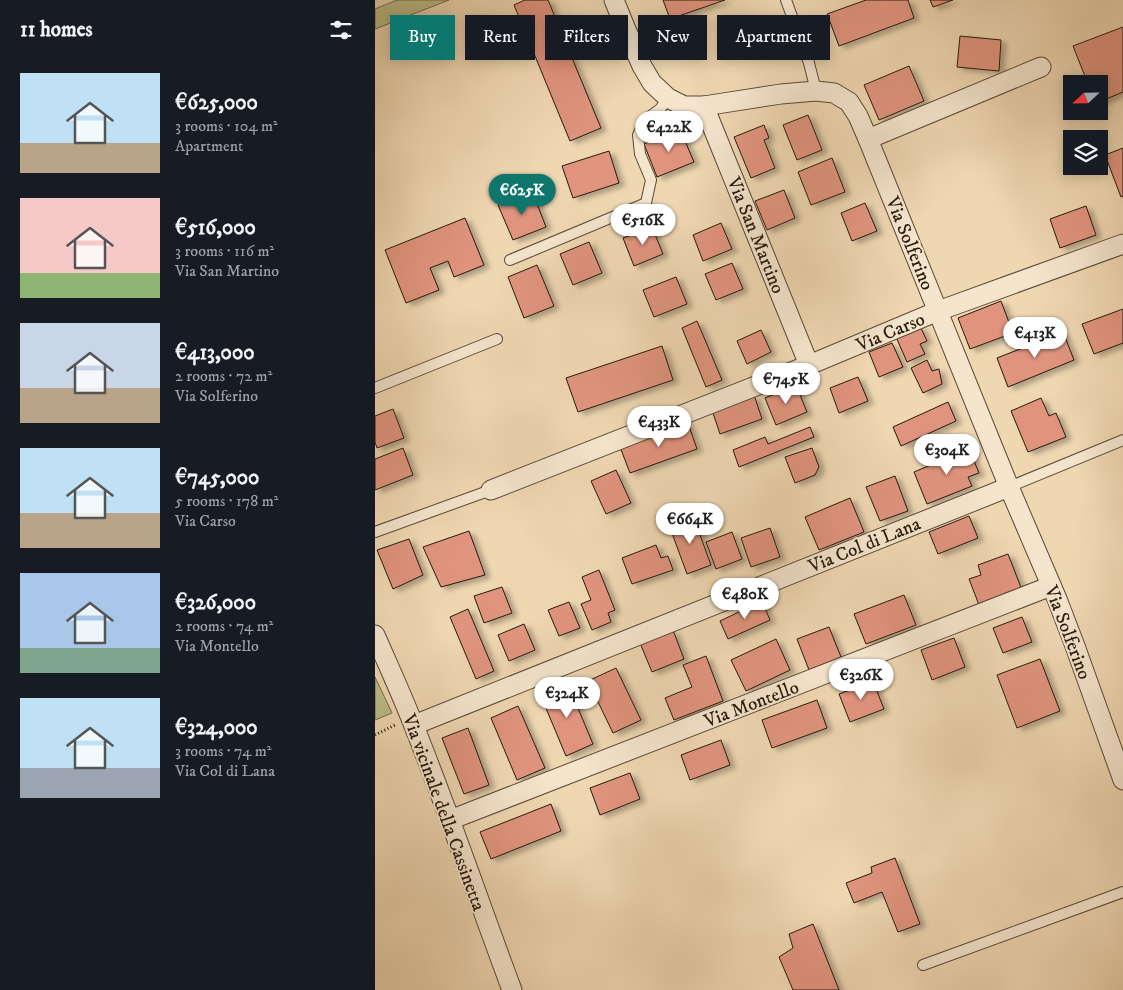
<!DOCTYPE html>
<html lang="en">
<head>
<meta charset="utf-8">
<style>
  body { margin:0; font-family:"IM FELL DW Pica",serif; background:#20242c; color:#f1f3f6; height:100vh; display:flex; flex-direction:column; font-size:19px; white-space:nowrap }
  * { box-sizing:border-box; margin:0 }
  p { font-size:16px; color:#9ea1a6 }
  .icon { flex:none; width:28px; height:28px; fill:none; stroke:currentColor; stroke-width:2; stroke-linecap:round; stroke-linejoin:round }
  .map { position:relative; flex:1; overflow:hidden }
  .sheet { display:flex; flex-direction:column; background:#171b24; width:375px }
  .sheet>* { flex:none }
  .banner { position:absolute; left:15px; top:15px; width:475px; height:45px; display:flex; gap:10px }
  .needle { width:32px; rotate:248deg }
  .buttons { position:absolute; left:688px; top:75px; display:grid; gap:10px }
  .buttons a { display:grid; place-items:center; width:45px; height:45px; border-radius:0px; background:#171b24; box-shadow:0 2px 12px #0003; font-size:25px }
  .price { position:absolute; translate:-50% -42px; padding:0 11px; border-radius:18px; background:#fff; color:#222; font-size:16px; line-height:32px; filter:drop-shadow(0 1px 2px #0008) }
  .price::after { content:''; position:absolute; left:50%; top:30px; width:15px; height:11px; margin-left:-8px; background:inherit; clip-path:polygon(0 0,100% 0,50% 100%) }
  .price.selected { background:#0f766e; color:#fff }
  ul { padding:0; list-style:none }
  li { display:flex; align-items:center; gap:15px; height:125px; padding:0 20px }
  li span { display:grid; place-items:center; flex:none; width:140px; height:100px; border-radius:0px; color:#555 }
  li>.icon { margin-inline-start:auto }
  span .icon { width:60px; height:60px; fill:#fffc; stroke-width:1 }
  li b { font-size:21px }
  h2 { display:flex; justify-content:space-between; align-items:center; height:60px; padding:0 20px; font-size:21px }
  .tag { padding:0 18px; border-radius:0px; background:#171b24; box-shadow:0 2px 12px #0003; font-size:18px; line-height:45px }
  .tag.selected { background:#0f766e; color:#fff }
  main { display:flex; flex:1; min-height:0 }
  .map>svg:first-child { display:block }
  .green { fill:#bcbd8a; stroke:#706c4b }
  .building { fill:#e0947e; stroke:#251a0c; filter:url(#shadow) }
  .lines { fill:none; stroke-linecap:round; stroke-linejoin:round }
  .lane-casing { stroke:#584936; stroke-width:12 }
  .street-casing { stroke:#584936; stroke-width:21 }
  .path { stroke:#251a0c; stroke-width:3; stroke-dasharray:1 2.5; stroke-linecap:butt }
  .lane { stroke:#f5e5cd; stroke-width:10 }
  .street { stroke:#f5e5cd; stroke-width:19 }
  .labels { text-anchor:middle; stroke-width:4; stroke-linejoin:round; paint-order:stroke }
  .street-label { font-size:19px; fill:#251a0c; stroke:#f5e5cd }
</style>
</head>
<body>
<main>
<section class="sheet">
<h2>11 homes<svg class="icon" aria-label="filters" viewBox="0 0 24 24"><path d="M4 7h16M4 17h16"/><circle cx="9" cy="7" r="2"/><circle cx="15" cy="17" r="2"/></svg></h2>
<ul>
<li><span style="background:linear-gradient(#bfe0f5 70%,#b9a48a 0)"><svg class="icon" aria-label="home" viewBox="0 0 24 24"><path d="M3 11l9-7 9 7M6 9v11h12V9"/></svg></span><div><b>€625,000</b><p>3 rooms · 104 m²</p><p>Apartment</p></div></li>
<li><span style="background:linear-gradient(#f6c9c9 75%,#8fb573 0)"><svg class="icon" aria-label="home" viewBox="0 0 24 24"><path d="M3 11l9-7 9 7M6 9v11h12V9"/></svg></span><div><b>€516,000</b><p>3 rooms · 116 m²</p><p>Via San Martino</p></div></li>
<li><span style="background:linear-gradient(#c9d6e8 65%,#b9a48a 0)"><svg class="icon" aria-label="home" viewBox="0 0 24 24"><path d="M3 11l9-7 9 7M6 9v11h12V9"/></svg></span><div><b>€413,000</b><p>2 rooms · 72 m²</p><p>Via Solferino</p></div></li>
<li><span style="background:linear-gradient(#bfe0f5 65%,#b9a48a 0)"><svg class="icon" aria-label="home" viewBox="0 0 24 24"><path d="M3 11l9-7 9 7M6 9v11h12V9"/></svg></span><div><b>€745,000</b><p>5 rooms · 178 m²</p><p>Via Carso</p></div></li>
<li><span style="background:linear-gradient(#a9c7e8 75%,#7fa58c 0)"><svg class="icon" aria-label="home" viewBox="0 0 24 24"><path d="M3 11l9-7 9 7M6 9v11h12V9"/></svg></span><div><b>€326,000</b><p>2 rooms · 74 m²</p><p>Via Montello</p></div></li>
<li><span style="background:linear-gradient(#bfe0f5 70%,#9aa5b1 0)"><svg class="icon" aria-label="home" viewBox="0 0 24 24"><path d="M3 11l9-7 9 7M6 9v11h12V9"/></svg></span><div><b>€324,000</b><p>3 rooms · 74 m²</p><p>Via Col di Lana</p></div></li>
</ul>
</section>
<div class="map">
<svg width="748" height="990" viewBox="0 0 748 990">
  <defs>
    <filter id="shadow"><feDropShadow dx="5.5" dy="3" stdDeviation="2.5" flood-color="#0004"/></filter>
  </defs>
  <rect width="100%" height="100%" fill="#efd7b2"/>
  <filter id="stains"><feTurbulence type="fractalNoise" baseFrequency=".004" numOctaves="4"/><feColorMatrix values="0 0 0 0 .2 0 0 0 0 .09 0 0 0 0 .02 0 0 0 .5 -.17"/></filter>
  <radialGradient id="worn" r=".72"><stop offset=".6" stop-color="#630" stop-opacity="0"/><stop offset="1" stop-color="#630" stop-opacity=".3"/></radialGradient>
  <g class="green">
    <polygon points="22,0 74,0 0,29 0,9"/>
    <polygon points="0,677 17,713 0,720"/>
  </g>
  <g class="building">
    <polygon points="150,0 173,0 226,128 195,141 139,5"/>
    <polygon points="288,0 350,0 295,19"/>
    <polygon points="491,0 533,0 539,18 464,46 452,14"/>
    <polygon points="555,0 578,0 558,7"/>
    <polygon points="748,27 748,92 724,102 724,84 713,84 698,46"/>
    <polygon points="585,36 626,40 624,71 582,67"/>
    <polygon points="534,66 549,101 504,120 489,85"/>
    <polygon points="433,115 447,150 422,160 408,125"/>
    <polygon points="389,125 394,138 389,140 400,168 376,178 359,137"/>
    <polygon points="305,129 319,162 282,177 269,144"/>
    <polygon points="748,148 748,196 746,197 730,155"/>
    <polygon points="234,151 244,183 198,198 187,166"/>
    <polygon points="457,158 470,192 436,205 423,172"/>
    <polygon points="409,190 420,218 392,230 380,201"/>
    <polygon points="157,191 171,227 138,240 123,205"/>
    <polygon points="490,203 502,231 477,241 466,213"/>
    <polygon points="711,206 721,235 685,248 675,219"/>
    <polygon points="90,218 109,265 79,277 73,261 55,268 64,290 31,303 10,250"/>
    <polygon points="346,223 357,249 328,261 318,235"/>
    <polygon points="277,227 288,254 259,266 248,238"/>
    <polygon points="214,242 227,273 198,285 185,254"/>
    <polygon points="357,263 368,289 341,300 330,274"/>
    <polygon points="162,265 179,306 149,318 133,277"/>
    <polygon points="301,277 312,304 279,317 268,290"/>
    <polygon points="626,301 638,333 595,349 583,318"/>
    <polygon points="748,309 748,343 719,354 707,324"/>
    <polygon points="322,321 347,380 331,387 307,328"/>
    <polygon points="545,326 552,341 545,344 550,354 532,362 521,337"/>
    <polygon points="386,330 396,352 372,364 362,341"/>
    <polygon points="688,332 699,360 633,387 622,358"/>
    <polygon points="517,343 528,367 504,377 494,352"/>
    <polygon points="287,346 298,380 203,412 191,378"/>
    <polygon points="552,360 557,371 564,369 567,384 548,393 536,368"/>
    <polygon points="483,377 493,401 464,413 455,388"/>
    <polygon points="421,385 432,412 401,425 390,398"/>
    <polygon points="379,395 387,419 345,434 337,410"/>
    <polygon points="666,398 674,416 681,413 691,437 653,452 636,411"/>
    <polygon points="573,402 581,421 526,446 518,427"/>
    <polygon points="18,409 29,438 2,448 0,442 0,416"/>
    <polygon points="313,423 322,449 255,473 245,447"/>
    <polygon points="435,427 439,437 364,467 358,450 390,437 393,444"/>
    <polygon points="28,448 38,475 0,490 0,459"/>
    <polygon points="437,448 444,467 440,475 420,483 410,457"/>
    <polygon points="594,449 604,473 593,477 597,486 552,504 539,472"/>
    <polygon points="241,470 256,503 231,514 216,481"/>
    <polygon points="520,476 533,511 505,521 491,487"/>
    <polygon points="475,498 489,532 444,550 430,517"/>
    <polygon points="318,516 336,565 312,574 294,525"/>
    <polygon points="594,516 603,538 563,554 554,532"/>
    <polygon points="395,528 405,557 376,567 366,538"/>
    <polygon points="94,531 110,575 66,587 48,547"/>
    <polygon points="357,532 367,559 341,569 331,542"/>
    <polygon points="34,539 48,575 18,589 2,550"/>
    <polygon points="281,545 286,558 293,556 298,570 257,584 247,558"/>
    <polygon points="633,554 647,590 604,605 594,579 606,575 603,565"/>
    <polygon points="224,570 240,610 233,613 236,622 217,630 206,604 216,600 207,577"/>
    <polygon points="127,587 137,613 109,623 99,596"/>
    <polygon points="529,595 541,625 491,644 479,614"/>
    <polygon points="387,601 395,620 353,639 345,621"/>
    <polygon points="194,602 205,628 184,636 173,610"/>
    <polygon points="93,609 119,671 101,679 75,617"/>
    <polygon points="647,617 657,642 628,653 618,628"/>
    <polygon points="149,624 160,650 134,661 123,635"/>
    <polygon points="454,627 466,657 434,670 422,639"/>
    <polygon points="298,630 309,659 277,672 265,643"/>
    <polygon points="579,638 590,667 557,680 546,650"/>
    <polygon points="401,639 415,670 371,691 356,660"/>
    <polygon points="331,656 348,701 299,720 290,698 317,687 308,665"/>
    <polygon points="665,659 685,711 642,728 622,675"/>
    <polygon points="241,668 266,720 238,733 213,681"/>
    <polygon points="498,681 509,709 475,722 464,694"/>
    <polygon points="192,682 218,744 191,756 165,694"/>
    <polygon points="442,700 452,728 397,748 387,720"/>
    <polygon points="143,706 170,768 142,780 116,718"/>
    <polygon points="93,728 114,785 89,794 67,738"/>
    <polygon points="346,740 355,765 315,780 306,755"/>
    <polygon points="255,773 265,799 225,815 215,788"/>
    <polygon points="176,804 186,831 116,859 105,832"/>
    <polygon points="520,858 545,924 523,932 507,892 479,903 471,883 497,873 496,867"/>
    <polygon points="438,924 464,990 418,990 404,957 418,948 414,934"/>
  </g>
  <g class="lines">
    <defs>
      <g id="lane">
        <polyline points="411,0 434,63 441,91"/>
        <polyline points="135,260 271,203 276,180 265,154 263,135 270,120 285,109 293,98"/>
        <polyline points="0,388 122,339"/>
        <polyline points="634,487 748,440"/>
        <polyline points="0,532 116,490"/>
        <polyline points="548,965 748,892"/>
      </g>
      <g id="street">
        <polyline points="239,0 250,27 267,66 277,83 293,98 309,106 329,106 406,94 441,91 459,93 474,102 483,116 493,139 634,487 682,599 700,646 748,780"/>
        <polyline points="329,106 434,365"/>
        <polyline points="493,139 666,67"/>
        <polyline points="116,490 434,365 563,311 748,244"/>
        <path d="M 0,635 C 13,665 27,695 39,726 C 74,813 104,902 137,990"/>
        <polyline points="39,725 634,487"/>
        <polyline points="75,820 676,586"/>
      </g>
    </defs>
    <use href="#lane" class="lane-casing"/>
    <use href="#street" class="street-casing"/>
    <polyline class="path" points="0,735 20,725"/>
    <use href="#lane" class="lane"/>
    <use href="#street" class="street"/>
  </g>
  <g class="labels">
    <g class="street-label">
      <text transform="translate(382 235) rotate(68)" y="7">Via San Martino</text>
      <text transform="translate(536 243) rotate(68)" y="7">Via Solferino</text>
      <text transform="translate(515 331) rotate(-23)" y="7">Via Carso</text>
      <text transform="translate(489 544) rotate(-22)" y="7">Via Col di Lana</text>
      <text transform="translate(694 632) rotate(69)" y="7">Via Solferino</text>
      <text transform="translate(376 703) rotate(-21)" y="7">Via Montello</text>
      <text transform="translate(70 812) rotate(70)" y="7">Via vicinale della Cassinetta</text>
    </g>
  </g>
  <rect width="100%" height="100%" filter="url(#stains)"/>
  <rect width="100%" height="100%" fill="url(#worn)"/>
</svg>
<div class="buttons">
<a><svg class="needle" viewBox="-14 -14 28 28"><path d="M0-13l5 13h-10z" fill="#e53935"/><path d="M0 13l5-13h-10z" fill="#9ea1a6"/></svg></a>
<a><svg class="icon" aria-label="layers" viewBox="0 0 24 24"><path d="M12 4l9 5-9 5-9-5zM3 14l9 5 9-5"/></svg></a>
</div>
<b class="price" style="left:294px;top:153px">€422K</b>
<b class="price selected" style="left:147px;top:216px">€625K</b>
<b class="price" style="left:268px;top:246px">€516K</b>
<b class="price" style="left:660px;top:359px">€413K</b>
<b class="price" style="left:411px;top:405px">€745K</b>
<b class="price" style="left:284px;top:448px">€433K</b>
<b class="price" style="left:572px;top:476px">€304K</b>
<b class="price" style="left:315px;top:545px">€664K</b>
<b class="price" style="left:370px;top:620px">€480K</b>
<b class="price" style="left:486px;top:701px">€326K</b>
<b class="price" style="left:192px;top:719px">€324K</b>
<div class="banner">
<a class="tag selected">Buy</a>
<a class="tag">Rent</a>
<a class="tag">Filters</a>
<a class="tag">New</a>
<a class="tag">Apartment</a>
</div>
</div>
</main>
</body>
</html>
